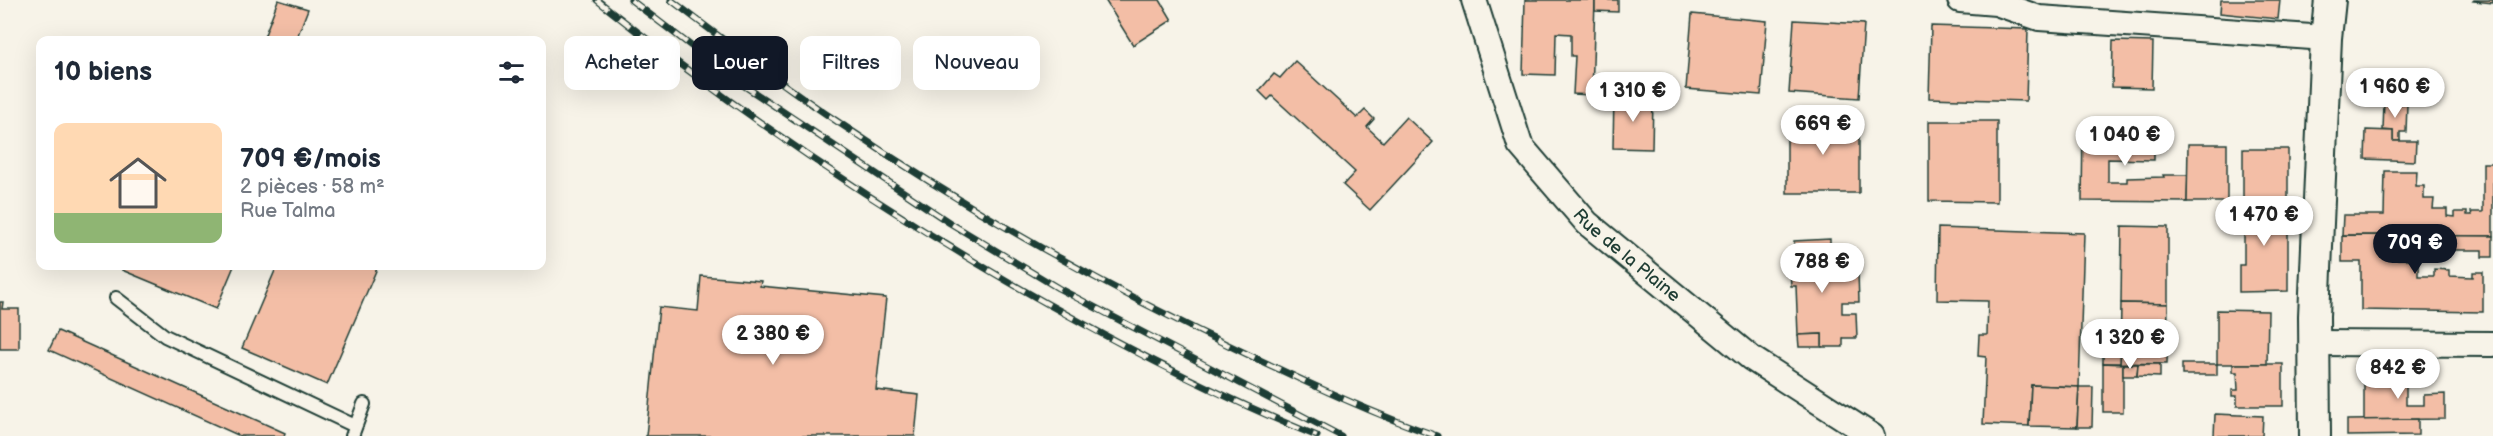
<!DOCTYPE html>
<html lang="fr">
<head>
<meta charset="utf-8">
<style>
  body { margin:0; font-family:"Balsamiq Sans",sans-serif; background:#f2f2f3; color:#1f2937; height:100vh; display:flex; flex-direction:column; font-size:22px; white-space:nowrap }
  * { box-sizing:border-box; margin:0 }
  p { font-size:20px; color:#747a83 }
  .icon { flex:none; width:33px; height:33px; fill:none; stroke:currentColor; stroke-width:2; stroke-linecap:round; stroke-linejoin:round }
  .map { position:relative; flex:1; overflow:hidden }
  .drawer { position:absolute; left:36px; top:36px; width:510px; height:234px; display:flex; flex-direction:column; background:#fff; border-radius:12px; box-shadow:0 6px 24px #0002 }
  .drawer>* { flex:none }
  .banner { position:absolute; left:564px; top:36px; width:570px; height:54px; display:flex; gap:12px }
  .price { position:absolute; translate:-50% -51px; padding:0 14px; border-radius:21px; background:#fff; color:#222; font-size:20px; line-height:39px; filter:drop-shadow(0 2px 3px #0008) }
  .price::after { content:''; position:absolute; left:50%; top:36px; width:18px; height:14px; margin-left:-9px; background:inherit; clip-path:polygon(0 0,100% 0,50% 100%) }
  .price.current { background:#111827; color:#fff }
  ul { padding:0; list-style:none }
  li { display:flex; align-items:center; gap:18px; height:150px; padding:0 18px }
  li span { display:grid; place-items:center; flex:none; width:168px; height:120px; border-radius:12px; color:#555 }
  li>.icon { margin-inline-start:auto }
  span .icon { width:72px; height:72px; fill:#fffc; stroke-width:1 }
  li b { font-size:26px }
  h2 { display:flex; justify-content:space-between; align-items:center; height:72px; padding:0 18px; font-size:26px }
  .pill { padding:0 21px; border-radius:12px; background:#fff; box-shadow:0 6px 24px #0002; font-size:21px; line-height:54px }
  .pill.current { background:#111827; color:#fff }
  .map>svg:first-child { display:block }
  .building { fill:#f3bea6; stroke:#1f3d34; stroke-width:1.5 }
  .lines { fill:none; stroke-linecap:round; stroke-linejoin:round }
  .service-casing { stroke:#1f3d34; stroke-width:16 }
  .minor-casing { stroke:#1f3d34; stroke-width:28 }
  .tertiary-casing { stroke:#1f3d34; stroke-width:34 }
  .service { stroke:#f7f3e8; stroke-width:12 }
  .minor { stroke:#f7f3e8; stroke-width:24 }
  .tertiary { stroke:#f7f3e8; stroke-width:30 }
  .rail-casing { stroke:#1f3d34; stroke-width:7 }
  .rail { stroke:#f7f3e8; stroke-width:4.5; stroke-dasharray:14; stroke-linecap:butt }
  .labels { text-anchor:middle; stroke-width:4.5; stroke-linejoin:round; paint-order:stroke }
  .street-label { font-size:18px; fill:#1f3d34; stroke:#f7f3e8 }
</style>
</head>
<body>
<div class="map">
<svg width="2493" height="436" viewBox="0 0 2493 436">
  <rect width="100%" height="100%" fill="#f7f3e8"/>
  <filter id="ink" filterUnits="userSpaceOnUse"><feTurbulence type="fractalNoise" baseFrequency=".0167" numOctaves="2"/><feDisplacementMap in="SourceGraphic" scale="12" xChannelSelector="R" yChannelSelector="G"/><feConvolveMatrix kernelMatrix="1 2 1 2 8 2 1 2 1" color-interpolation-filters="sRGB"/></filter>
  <g filter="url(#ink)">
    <g class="building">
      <polygon points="278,0 308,9 296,40 263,40"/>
      <polygon points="1105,0 1160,0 1172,20 1133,45"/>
      <polygon points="1525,0 1595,0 1592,95 1573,94 1575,56 1571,56 1571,34 1556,33 1555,75 1523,74"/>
      <polygon points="1595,0 1618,0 1618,12 1595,11"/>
      <polygon points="2221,0 2280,0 2278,19 2220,13"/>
      <polygon points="2474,0 2493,0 2493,3 2473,1"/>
      <polygon points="1692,14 1767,21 1761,95 1686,89"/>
      <polygon points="1794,20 1864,24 1859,98 1789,93"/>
      <polygon points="1931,26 2028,29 2026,101 1929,98"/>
      <polygon points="2113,41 2153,42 2152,88 2112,87"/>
      <polygon points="1295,61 1357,118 1365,110 1374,119 1367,127 1383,142 1406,117 1433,142 1370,210 1343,185 1355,172 1272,96 1268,100 1259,91 1274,74 1280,78"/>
      <polygon points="1614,96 1653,98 1652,149 1613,148"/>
      <polygon points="2384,103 2407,104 2406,132 2400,132 2400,141 2393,141 2393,131 2383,130"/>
      <rect x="1787" y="118" width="72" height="75"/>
      <polygon points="1929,121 1997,121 1997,202 1929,201"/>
      <polygon points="2083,125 2154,126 2154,160 2108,159 2108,182 2127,182 2127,178 2164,177 2163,175 2188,175 2187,202 2082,201"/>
      <polygon points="2366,130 2393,131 2393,141 2416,141 2415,161 2365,159"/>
      <polygon points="2188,144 2227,144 2227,202 2187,202"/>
      <rect x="2243" y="149" width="45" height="54"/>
      <polygon points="2483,163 2493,163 2493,236 2342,235 2343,215 2384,215 2385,171 2417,171 2416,186 2424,186 2424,199 2434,199 2433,209 2447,209 2447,216 2455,217 2455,212 2467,212 2467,215 2472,215 2471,212 2483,212"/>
      <polygon points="2238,203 2288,203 2288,291 2239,292 2239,265 2244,265 2244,227 2238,227"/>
      <polygon points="2122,226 2168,227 2168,304 2121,303"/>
      <polygon points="1938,228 2084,233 2079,387 2031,385 2029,426 1983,424 1986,357 1978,356 1979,335 1987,335 1988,301 1937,300"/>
      <polygon points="2342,235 2493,236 2493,257 2482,257 2482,250 2453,250 2453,246 2384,245 2384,253 2389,253 2389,259 2418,259 2418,276 2434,276 2434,269 2449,270 2449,276 2473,277 2473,272 2483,272 2483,312 2361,310 2361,262 2342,262"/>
      <polygon points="1830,239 1830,273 1858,273 1859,302 1842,302 1842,313 1856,313 1857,338 1843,338 1843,347 1822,347 1822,334 1798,335 1796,286 1791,286 1789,251 1794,251 1794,241"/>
      <polygon points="124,266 234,266 216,309 122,270"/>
      <polygon points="277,266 378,266 327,385 242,348"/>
      <polygon points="701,276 761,281 760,286 886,298 876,390 919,395 915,436 646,436 659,307 698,311"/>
      <polygon points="0,302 3,302 2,309 19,309 19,349 0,349"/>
      <polygon points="2121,303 2168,304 2167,364 2120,363"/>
      <polygon points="2217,310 2268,311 2267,364 2217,364"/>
      <polygon points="58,331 285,433 284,436 240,436 49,350"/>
      <polygon points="1822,334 1822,347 1799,347 1798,335"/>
      <polygon points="2103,342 2121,343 2120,363 2103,363"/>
      <polygon points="2103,363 2123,364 2123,412 2103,412"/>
      <polygon points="2123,364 2138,364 2137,376 2123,376"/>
      <polygon points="2138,364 2160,364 2160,377 2137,376"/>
      <rect x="2182" y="364" width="35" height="11"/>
      <polygon points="2233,364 2283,364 2283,406 2237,406 2237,396 2232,396 2232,390 2238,390 2237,372 2233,372"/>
      <polygon points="2406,374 2406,405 2424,405 2424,395 2445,394 2445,419 2364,420 2364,375"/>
      <polygon points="2031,385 2079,387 2077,427 2029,426"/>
      <polygon points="2079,387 2093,387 2092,427 2077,427"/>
      <polygon points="2215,414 2263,416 2262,436 2214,436"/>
      <polygon points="2418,419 2418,435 2347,436 2347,420"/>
    </g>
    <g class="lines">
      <defs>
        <g id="service">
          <polyline points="116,298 165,336 355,426"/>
          <polyline points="352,436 364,404"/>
        </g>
        <g id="minor">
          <path id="s1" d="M 1474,0 L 1520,145 L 1587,223 L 1751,358 L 1872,436"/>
          <polyline points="1960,0 1996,3 2039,18 2326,38"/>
          <polyline points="2314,343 2493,344"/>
        </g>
        <polyline id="tertiary" points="2315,436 2314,316 2326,38 2330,0"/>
      </defs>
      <use href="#service" class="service-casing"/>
      <use href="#minor" class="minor-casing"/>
      <use href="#tertiary" class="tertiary-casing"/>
      <use href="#service" class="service"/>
      <use href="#minor" class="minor"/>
      <use href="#tertiary" class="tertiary"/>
      <defs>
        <g id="rail">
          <path d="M 597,0 C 727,104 865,198 1009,282 C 1108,339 1210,393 1317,436"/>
          <polyline points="631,0 737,81 950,223 1058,288 1341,436"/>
          <path d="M 671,0 C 724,40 777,81 832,118 C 965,208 1104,287 1249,355 C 1310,384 1373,414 1437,436"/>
        </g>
      </defs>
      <use href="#rail" class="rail-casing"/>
      <use href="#rail" class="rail"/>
    </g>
  </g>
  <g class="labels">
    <g class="street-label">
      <text dy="6" stroke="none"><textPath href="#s1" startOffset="306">Rue de la Plaine</textPath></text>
    </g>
  </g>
</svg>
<b class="price" style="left:2395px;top:119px">1 960 €</b>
<b class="price" style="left:1633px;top:123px">1 310 €</b>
<b class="price" style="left:1823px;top:156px">669 €</b>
<b class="price" style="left:2125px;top:167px">1 040 €</b>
<b class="price" style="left:2264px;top:247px">1 470 €</b>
<b class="price current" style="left:2415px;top:275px">709 €</b>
<b class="price" style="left:1822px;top:294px">788 €</b>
<b class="price" style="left:773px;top:366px">2 380 €</b>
<b class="price" style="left:2130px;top:370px">1 320 €</b>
<b class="price" style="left:2398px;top:400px">842 €</b>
<div class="banner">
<a class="pill">Acheter</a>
<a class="pill current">Louer</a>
<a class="pill">Filtres</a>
<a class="pill">Nouveau</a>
</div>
<section class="drawer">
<h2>10 biens<svg class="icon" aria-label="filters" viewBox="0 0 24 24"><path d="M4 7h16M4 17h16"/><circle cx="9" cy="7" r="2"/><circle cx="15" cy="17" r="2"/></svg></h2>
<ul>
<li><span style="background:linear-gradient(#ffd9b3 75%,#8fb573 0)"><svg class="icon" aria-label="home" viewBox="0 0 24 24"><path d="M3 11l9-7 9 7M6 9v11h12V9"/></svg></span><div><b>709 €/mois</b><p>2 pièces · 58 m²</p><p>Rue Talma</p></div></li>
</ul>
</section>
</div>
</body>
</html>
